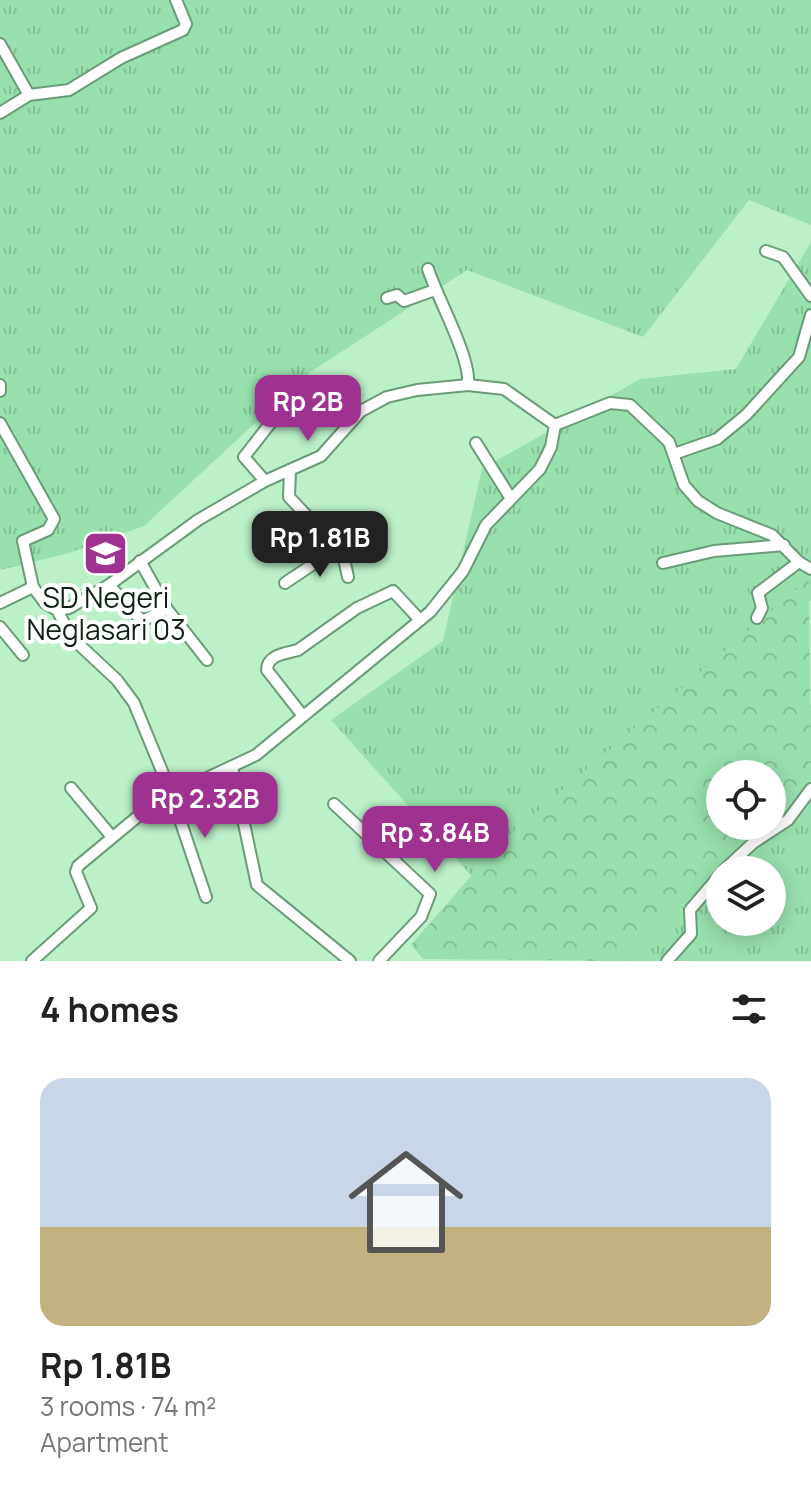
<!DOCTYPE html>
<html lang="en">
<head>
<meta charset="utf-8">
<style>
  body { margin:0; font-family:Manrope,sans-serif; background:#f2f2f2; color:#222; height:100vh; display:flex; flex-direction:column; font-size:30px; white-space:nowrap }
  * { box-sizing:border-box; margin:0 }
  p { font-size:26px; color:#767676 }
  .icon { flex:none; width:44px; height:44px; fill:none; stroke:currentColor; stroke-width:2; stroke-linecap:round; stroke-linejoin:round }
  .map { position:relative; height:961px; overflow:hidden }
  .details { display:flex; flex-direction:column; background:#fff; flex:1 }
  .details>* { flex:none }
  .controls { position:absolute; left:706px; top:760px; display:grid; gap:16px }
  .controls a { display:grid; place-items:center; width:80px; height:80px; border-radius:50%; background:#fff; box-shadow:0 4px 20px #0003; font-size:40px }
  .price { position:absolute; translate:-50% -68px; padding:0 18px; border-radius:16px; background:#9f3291; color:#fff; font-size:26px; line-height:52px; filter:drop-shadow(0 2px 4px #0008) }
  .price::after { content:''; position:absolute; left:50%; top:48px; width:24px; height:18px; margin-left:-12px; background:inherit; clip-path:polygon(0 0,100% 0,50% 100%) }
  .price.on { background:#222; color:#fff }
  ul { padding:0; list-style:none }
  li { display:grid; align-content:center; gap:16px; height:424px; padding:0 40px }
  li+li { border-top:2px solid #e0e0e0 }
  li span { display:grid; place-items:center; height:248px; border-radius:24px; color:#555 }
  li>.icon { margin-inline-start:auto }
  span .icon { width:144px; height:144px; fill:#fffc; stroke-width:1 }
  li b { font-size:34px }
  h2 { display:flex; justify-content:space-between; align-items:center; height:96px; padding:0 40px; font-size:34px }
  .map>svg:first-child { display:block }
  .grass { fill:url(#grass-tufts); fill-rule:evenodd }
  .forest { fill:url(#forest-crowns); fill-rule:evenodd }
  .building { fill:#405a2d }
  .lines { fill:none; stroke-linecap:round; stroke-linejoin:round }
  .minor-casing { stroke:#6a9c79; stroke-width:14 }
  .minor { stroke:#fff; stroke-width:10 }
  .labels { text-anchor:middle; stroke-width:8; stroke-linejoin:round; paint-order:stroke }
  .poi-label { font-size:28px; fill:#0d2214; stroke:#fff }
</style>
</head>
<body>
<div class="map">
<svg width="811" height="961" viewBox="0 0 811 961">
  <defs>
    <pattern id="grass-tufts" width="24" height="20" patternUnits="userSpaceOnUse" patternTransform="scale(2)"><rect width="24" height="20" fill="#98e0ae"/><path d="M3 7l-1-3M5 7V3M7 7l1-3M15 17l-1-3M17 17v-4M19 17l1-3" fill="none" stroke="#82c095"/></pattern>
    <pattern id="forest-crowns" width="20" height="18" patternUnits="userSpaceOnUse" patternTransform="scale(2)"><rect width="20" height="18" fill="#98e0ae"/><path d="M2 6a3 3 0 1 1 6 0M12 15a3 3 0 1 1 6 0" fill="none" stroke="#82c095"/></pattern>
  </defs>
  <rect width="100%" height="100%" fill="#bbf0c9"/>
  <g class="grass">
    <polygon points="0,0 811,0 811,225 749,200 643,337 467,270 309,373 144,526 69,553 0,570"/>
    <polygon points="811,242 811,600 495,902 331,720 443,641 482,469 640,379 736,369"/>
    <path d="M 811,704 L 811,961 L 586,961 L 772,826 ZM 720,870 L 772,870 L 772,922 L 720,922 Z"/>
  </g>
  <path class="forest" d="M 809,579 L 811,791 L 748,849 L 617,951 L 628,961 L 423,959 L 411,945 L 500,843 ZM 720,774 L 772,774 L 772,826 L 720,826 Z"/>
  <polygon class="building" points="103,533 122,565 109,574 89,542"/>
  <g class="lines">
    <defs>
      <g id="minor">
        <polyline points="0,44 29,95 0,113"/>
        <polyline points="29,95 69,90 121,58 183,30 186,24 176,0"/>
        <polyline points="766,251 783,257 811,296"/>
        <path d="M 428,269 C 438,300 471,357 468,385"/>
        <polyline points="387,298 397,295 404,301 435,290"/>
        <polyline points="0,385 0,391"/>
        <polyline points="0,423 54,519 48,530 23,541 33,587 45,603 57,610 72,638 117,680 134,703 171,793 206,897"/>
        <polyline points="476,443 510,497"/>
        <polyline points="674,454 717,439 746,415 799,357 811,315"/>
        <polyline points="290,470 289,497 343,554 348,577"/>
        <polyline points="265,481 244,457 294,393"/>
        <polyline points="140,561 167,609 207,660"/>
        <polyline points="663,563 714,551 784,545"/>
        <polyline points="285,583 337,548"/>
        <polyline points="109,585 142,621 167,609"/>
        <polyline points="0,603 33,587"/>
        <polyline points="57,610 69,608 109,585 198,520 265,481 321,456 361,411 387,397 417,390 468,385 504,389 555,425"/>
        <polyline points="757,618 762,608 758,593 799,562"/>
        <polyline points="0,627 23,655"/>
        <path d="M 303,716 L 267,670 C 267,654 288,653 298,650 L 357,608 L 393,591 L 420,620"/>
        <polyline points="232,767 257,885 350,961"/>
        <polyline points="71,788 112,837"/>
        <polyline points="334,804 430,894 421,917 379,961"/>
        <polyline points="724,870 753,843 788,820 811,789"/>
        <polyline points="32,961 91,908 76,872 78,866 154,803 256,755 430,612 463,571 486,525 540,469 551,447 555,425 610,403 630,405 669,442 684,485 698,501 717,513 772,535 799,562 811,569"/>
        <polyline points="667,961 691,934 690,910 720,875"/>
      </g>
    </defs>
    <use href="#minor" class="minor-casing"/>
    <use href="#minor" class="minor"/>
  </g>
  <defs>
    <symbol id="school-square" viewBox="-11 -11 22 22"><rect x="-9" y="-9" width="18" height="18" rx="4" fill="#9f3291" stroke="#fff"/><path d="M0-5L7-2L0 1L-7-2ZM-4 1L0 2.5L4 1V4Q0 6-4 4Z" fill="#fff"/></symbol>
  </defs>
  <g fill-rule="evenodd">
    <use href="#school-square" x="80" y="528" width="51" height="51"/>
  </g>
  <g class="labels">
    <g class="poi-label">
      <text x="106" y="608">SD Negeri<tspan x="106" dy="32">Neglasari 03</tspan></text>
    </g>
  </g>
</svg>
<div class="controls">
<a><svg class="icon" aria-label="locate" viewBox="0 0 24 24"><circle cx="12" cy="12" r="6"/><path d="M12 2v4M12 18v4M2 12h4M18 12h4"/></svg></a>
<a><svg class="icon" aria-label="layers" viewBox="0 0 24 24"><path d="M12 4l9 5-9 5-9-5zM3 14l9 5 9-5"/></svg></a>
</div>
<b class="price" style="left:308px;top:443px">Rp 2B</b>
<b class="price on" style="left:320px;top:579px">Rp 1.81B</b>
<b class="price" style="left:205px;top:840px">Rp 2.32B</b>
<b class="price" style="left:435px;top:874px">Rp 3.84B</b>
</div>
<section class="details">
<h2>4 homes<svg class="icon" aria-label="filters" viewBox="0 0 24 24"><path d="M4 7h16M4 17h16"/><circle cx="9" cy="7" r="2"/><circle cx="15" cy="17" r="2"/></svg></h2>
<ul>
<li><span style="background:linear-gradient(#c9d6e8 60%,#c2b280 0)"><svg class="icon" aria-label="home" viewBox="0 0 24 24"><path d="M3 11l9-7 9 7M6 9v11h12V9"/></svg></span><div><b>Rp 1.81B</b><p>3 rooms · 74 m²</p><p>Apartment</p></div></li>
</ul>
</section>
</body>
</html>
